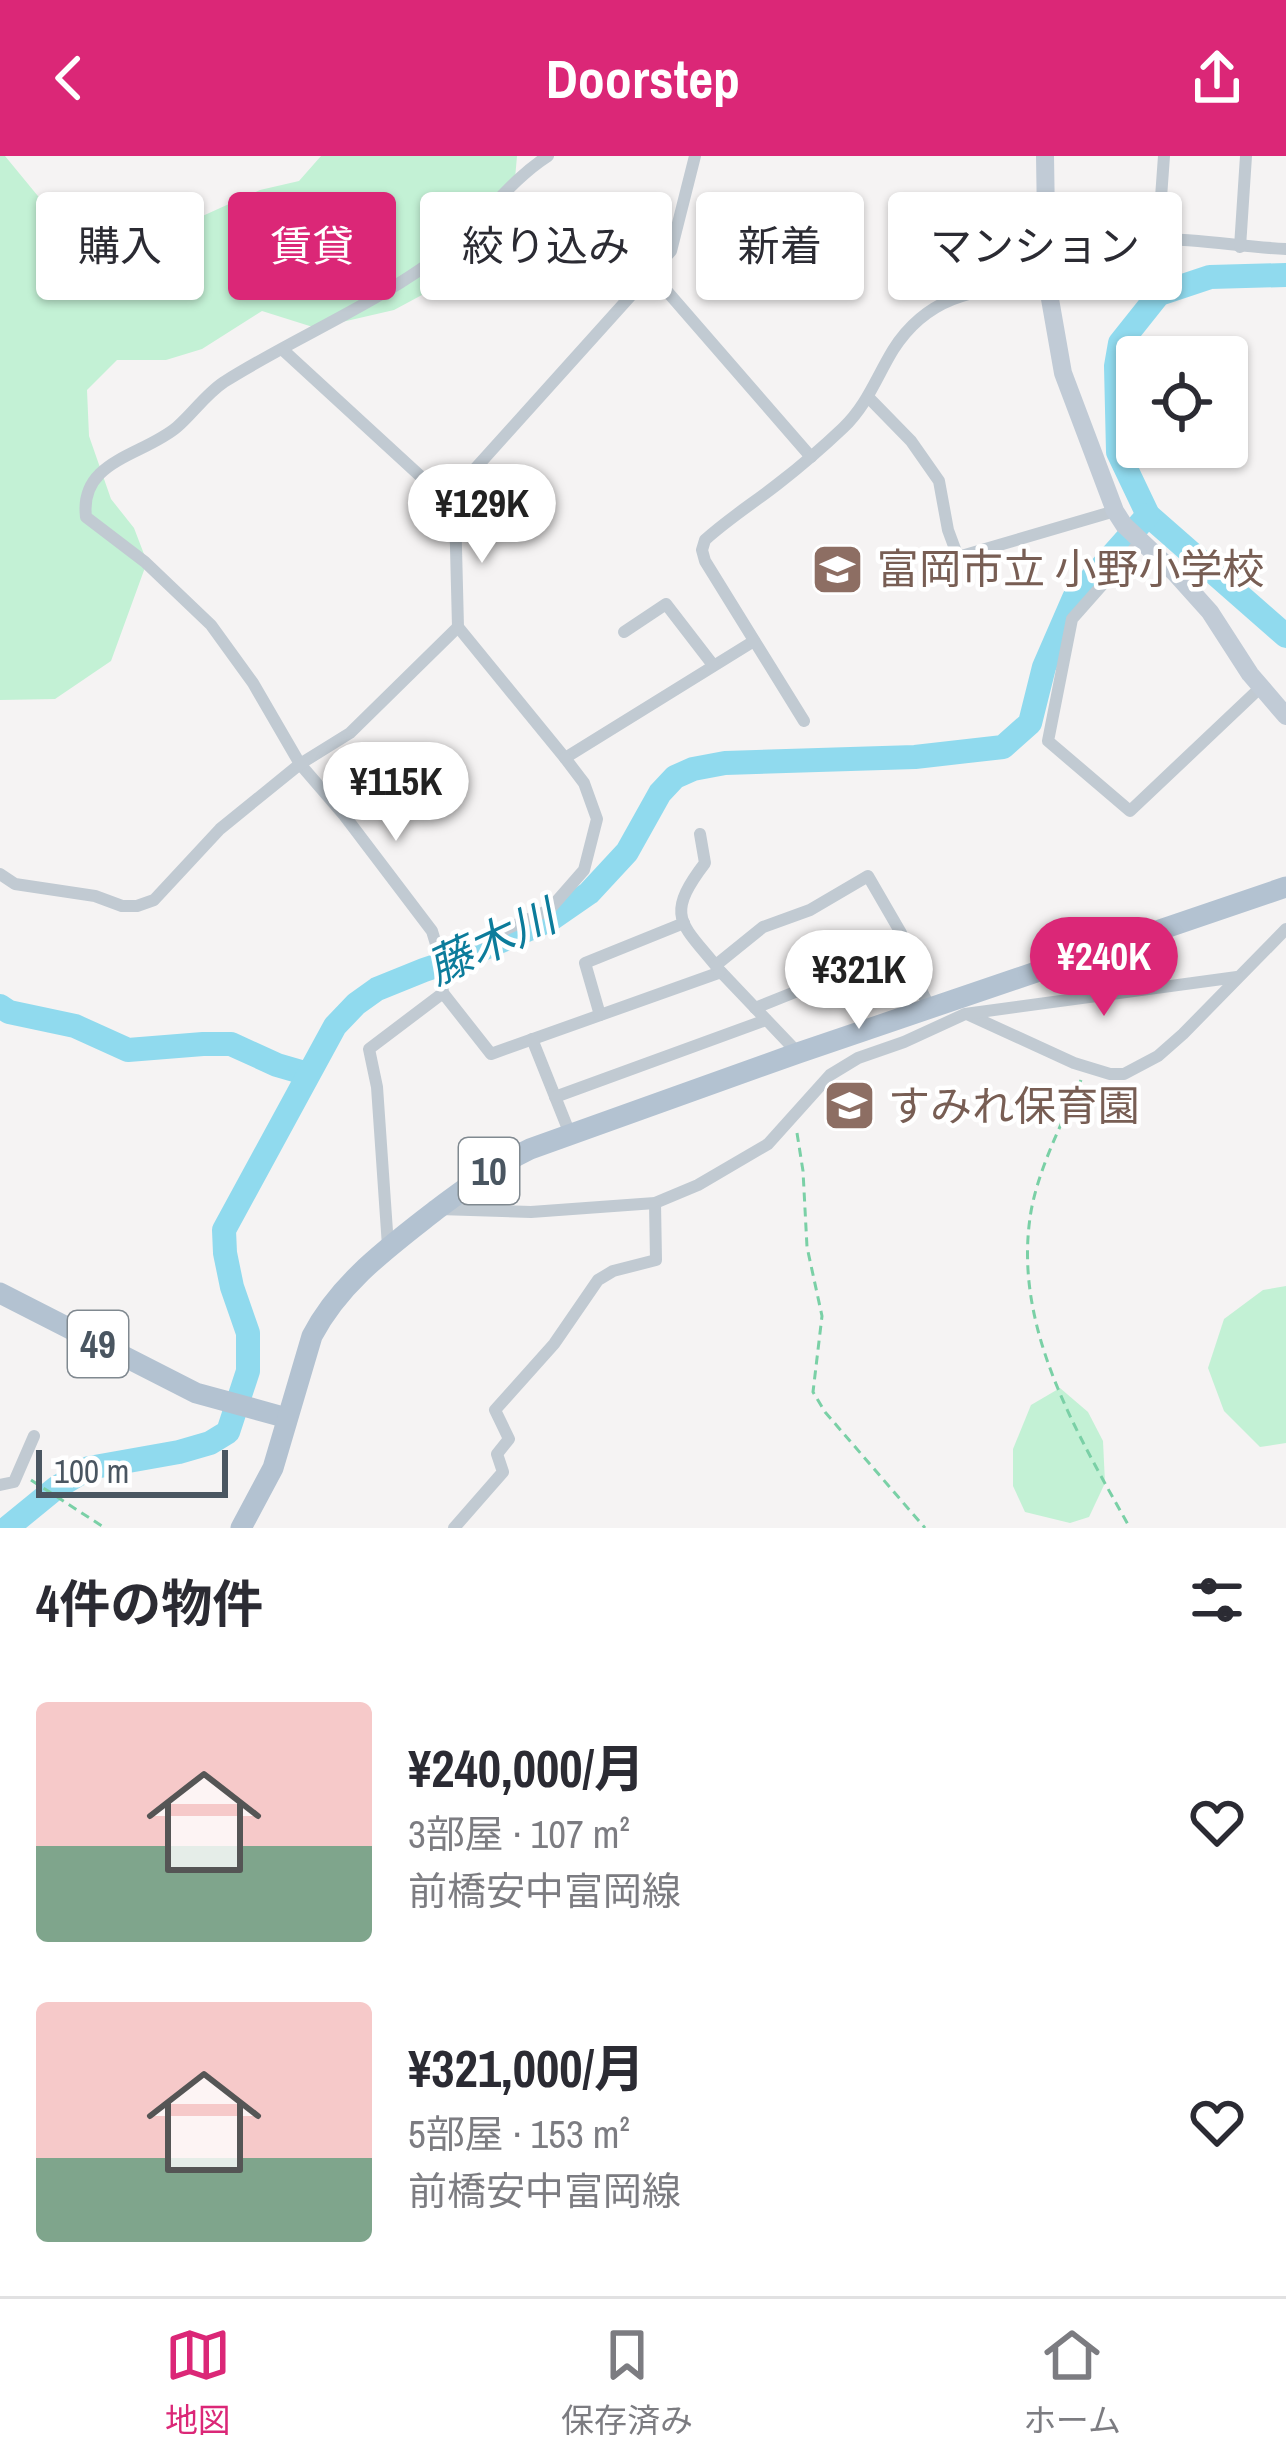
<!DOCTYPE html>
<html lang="ja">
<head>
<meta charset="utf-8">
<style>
  body { margin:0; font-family:"Archivo Narrow","Noto Sans JP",sans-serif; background:#f7f7f7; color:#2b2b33; height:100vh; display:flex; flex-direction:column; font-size:45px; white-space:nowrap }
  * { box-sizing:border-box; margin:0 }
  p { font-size:39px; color:#7c7c81 }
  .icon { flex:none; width:66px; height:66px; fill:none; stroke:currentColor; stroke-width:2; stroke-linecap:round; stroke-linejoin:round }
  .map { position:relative; height:1372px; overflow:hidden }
  .drawer { display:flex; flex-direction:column; background:#fff; flex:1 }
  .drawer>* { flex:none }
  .guide { position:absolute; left:36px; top:36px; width:1215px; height:108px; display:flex; gap:24px }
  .controls { position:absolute; left:1116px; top:180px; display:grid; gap:24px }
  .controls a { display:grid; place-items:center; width:132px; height:132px; border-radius:12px; background:#fff; box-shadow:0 3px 9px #0004; font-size:60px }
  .scale { position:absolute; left:36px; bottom:30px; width:192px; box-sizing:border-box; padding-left:12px; border:6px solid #4a5661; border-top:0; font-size:33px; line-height:42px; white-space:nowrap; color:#4a5661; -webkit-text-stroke:9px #fff; paint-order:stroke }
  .price { position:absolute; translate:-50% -102px; padding:0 27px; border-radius:42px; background:#fff; color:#222; font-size:39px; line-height:78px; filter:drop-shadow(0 3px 6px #0008) }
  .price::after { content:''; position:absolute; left:50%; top:72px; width:36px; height:27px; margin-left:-18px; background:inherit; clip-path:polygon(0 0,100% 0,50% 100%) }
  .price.selected { background:#db2777; color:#fff }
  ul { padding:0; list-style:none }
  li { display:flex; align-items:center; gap:36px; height:300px; padding:0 36px }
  li span { display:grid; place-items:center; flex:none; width:336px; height:240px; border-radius:12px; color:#555 }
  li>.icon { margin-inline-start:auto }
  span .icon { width:144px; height:144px; fill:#fffc; stroke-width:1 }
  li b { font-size:51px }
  h2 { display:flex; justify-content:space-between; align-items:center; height:144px; padding:0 36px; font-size:51px }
  .pill { padding:0 42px; border-radius:12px; background:#fff; box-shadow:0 3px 9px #0004; font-size:42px; line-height:108px }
  .pill.selected { background:#db2777; color:#fff }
  header { display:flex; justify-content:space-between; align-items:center; height:156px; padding:0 36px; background:#db2777; color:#fff; font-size:54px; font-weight:700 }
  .menu { display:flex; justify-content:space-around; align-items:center; height:168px; border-top:3px solid #e1e1e2; background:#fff; font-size:33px; color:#7c7c81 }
  .menu a { display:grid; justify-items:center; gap:6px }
  .menu .selected { color:#db2777 }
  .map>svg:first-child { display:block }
  .green { fill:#c3f1d5 }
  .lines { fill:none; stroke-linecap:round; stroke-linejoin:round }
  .river { stroke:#90daee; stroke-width:24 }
  .path { stroke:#7ad0a6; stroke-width:3; stroke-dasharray:9 6; stroke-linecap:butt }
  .street { stroke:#c1cad2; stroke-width:12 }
  .secondary { stroke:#c1cbd6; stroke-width:18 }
  .primary { stroke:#b3c2d1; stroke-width:21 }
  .labels { text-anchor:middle; stroke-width:9; stroke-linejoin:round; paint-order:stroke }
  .shield { fill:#fff; stroke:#808990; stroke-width:3 }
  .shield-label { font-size:39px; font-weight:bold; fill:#4a5661 }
  .education-label { font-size:42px; fill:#785e54; stroke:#fff; text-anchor:start }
  .water-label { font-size:45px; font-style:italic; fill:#0c7c9b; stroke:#fff }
</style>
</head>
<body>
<header><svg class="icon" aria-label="back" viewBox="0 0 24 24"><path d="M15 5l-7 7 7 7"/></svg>Doorstep<svg class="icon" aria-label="share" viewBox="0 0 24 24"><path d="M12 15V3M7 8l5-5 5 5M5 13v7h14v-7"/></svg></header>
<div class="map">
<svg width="1286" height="1372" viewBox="0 0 1286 1372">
  <rect width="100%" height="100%" fill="#f5f3f3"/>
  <g class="green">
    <polygon points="0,0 5,0 56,62 94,83 165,77 260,34 299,25 321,0 517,0 514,34 507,62 461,118 394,154 316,172 262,155 202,193 166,204 117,204 87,234 89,280 111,343 134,372 147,406 111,505 55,543 0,544"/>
    <polygon points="1286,1130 1286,1287 1260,1291 1224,1255 1208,1212 1224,1163 1263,1134"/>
    <polygon points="1060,1232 1088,1256 1103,1285 1105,1327 1089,1361 1070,1367 1025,1356 1013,1330 1013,1293 1031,1249"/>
  </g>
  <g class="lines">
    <g class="river">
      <polyline points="1286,119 1210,121 1159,138 1120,187 1116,210 1118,296 1148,359 1286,480"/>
      <polyline points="0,850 9,856 75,870 128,894 203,888 231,888 277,909 308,918"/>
      <polyline points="7,1372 56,1332 89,1312 179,1296 210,1287 228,1276 248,1215 248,1177 232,1131 225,1097 224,1074 335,870 356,848 377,833 424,814 469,799 550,764 589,737 627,696 660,637 675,621 693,613 725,607 915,601 1003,591 1030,567 1044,511 1074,442 1148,359"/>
    </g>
    <g class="path">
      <path d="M 1081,924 C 1063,965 1036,1017 1030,1062 C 1014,1174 1078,1279 1130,1372"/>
      <polyline points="797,977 803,1015 807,1091 822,1160 813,1236 825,1256 925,1372"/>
      <polyline points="31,1324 105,1372"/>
    </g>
    <g class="street">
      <path d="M 548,0 C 509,25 483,65 447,94 C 378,148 297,180 224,226 C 206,238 193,257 177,271 C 143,300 79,304 86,361 L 145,406 L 211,469 L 253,527 L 300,608 L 344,659 L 432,775 L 439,798 L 443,837 L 491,898 L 721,816 L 798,897"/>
      <polyline points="695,0 671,95 473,315 455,352 458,471 565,602 754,485"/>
      <path d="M 1164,0 L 1158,83 C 1201,83 1243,91 1286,93"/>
      <polyline points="1240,91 1246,0"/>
      <polyline points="652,118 811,301"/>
      <polyline points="283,194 455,352"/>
      <polyline points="869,242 911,285 939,325 948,374 958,401 1115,355"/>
      <polyline points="1141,385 1072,463 1048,585 1130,655 1261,531"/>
      <polyline points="624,476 666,448 713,509"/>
      <path d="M 804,565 L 705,405 L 702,394 L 705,384 C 728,363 755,346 779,327 C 801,310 823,291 843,272 C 867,249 876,222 893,194 C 931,134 983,134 1047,126"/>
      <path d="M 700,678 L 705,707 C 663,762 682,767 720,815"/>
      <polyline points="0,718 15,728 95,740 122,750 137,750 154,744 220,673 300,608 350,577 458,471"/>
      <polyline points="438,793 495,778 549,754 584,714 597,663 584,627 565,602"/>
      <polyline points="716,809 763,771 810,754 868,720 901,777 913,818 930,852"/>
      <polyline points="755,852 830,822"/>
      <polyline points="967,858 1074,907 1110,918 1124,918 1158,900 1183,878 1286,773"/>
      <polyline points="600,859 585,807 684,767"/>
      <polyline points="532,883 570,978"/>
      <polyline points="555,941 766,864"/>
      <polyline points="439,1053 531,1056 655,1047 698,1029 768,988 830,919 858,902 904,886 965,858 1237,821"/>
      <polyline points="388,1090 377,931 369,893 443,837"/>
      <polyline points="0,1329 14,1326 34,1280"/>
      <polyline points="454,1372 503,1316 497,1298 509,1283 495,1254 554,1188 598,1124 613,1115 656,1104 655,1047"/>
    </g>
    <polyline class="secondary" points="1045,0 1047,126 1063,217 1115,355 1124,369 1175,417 1210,456 1250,518 1286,560"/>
    <g class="primary">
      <polyline points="0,1137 196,1237 287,1262"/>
      <path d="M 241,1372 L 273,1312 L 312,1180 C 340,1126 389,1091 436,1054 C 467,1031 495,1010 530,993 L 798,897 L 1286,731"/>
    </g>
  </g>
  <defs>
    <symbol id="school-square" viewBox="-11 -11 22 22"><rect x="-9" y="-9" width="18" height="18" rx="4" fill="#8d6e63" stroke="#fff"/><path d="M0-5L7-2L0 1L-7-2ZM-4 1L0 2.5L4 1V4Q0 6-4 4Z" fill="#fff"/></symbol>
  </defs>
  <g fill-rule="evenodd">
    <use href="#school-square" x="808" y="384" width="59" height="59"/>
    <use href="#school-square" x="820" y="920" width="59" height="59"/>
  </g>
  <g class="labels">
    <g class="shield">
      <rect x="459" y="982" width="60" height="66" rx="9"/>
      <rect x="68" y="1155" width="60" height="66" rx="9"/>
    </g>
    <g class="shield-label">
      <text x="489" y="1029">10</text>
      <text x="98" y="1202">49</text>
    </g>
    <g class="education-label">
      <text x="877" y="428">富岡市立 小野小学校</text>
      <text x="888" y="965">すみれ保育園</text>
    </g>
    <g class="water-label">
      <text transform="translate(491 786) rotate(-25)" y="16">藤木川</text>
    </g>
  </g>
</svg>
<div class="controls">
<a><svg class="icon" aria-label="locate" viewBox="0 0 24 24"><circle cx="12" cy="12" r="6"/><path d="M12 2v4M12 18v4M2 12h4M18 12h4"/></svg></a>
</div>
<div class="scale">100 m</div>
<b class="price" style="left:482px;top:410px">¥129K</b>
<b class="price" style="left:396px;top:688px">¥115K</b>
<b class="price selected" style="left:1104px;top:863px">¥240K</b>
<b class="price" style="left:859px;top:876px">¥321K</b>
<div class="guide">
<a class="pill">購入</a>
<a class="pill selected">賃貸</a>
<a class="pill">絞り込み</a>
<a class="pill">新着</a>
<a class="pill">マンション</a>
</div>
</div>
<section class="drawer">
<h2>4件の物件<svg class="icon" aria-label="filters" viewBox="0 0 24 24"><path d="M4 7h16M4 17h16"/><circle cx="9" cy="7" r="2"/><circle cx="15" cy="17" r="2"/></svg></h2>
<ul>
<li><span style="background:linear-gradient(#f6c9c9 60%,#7fa58c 0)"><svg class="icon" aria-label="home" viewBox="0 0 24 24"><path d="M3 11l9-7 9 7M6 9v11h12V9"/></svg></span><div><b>¥240,000/月</b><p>3部屋 · 107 m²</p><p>前橋安中富岡線</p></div><svg class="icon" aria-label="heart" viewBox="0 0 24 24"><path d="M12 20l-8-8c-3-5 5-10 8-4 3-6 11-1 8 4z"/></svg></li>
<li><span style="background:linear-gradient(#f6c9c9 65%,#7fa58c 0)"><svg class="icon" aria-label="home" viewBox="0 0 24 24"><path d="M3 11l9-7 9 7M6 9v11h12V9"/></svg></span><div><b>¥321,000/月</b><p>5部屋 · 153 m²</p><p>前橋安中富岡線</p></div><svg class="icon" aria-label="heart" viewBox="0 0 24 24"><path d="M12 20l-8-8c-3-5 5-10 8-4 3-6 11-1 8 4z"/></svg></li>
</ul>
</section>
<nav class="menu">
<a class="selected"><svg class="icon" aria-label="map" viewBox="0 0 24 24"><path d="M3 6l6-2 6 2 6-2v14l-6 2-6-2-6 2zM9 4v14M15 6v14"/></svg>地図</a>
<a><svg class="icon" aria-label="saved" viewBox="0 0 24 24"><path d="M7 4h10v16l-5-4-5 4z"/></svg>保存済み</a>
<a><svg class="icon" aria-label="home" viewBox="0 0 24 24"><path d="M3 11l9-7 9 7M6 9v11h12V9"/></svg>ホーム</a>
</nav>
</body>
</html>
